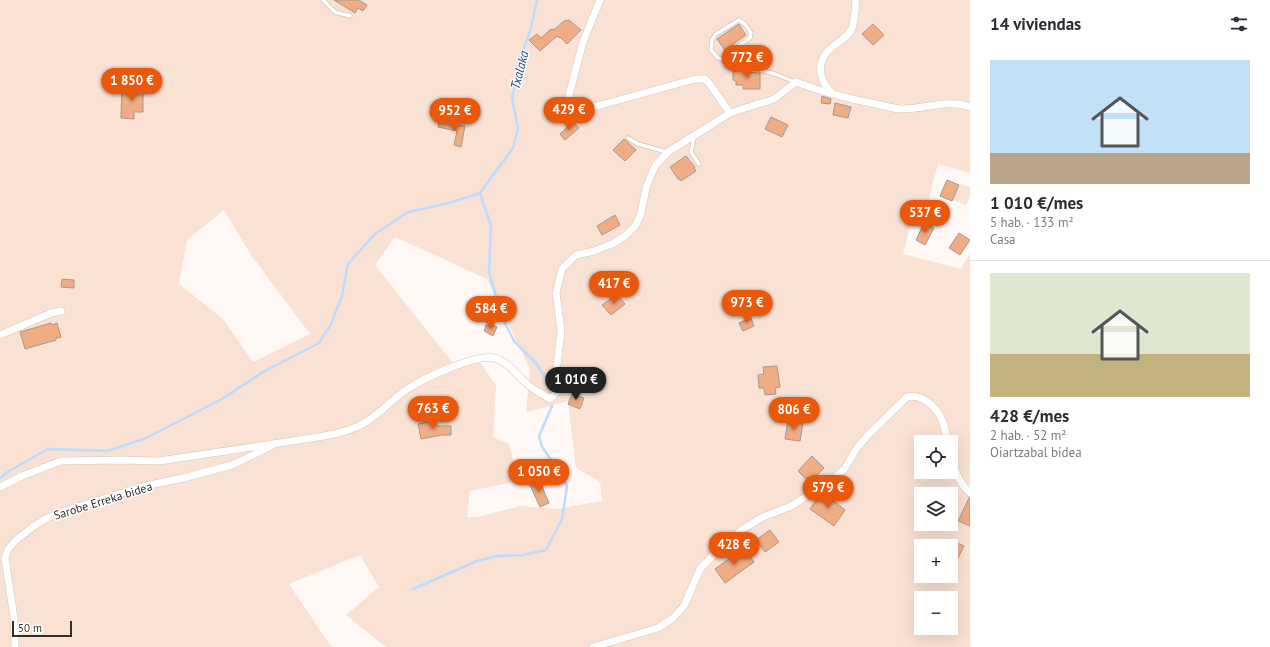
<!DOCTYPE html>
<html lang="es">
<head>
<meta charset="utf-8">
<style>
  body { margin:0; font-family:"PT Sans",sans-serif; background:#f2f2f3; color:#2b2b33; height:100vh; display:flex; flex-direction:column; font-size:15px; white-space:nowrap }
  * { box-sizing:border-box; margin:0 }
  p { font-size:13px; color:#7c7c81 }
  .icon { flex:none; width:22px; height:22px; fill:none; stroke:currentColor; stroke-width:2; stroke-linecap:round; stroke-linejoin:round }
  .map { position:relative; flex:1; overflow:hidden }
  .side { display:flex; flex-direction:column; background:#fff; width:300px }
  .side>* { flex:none }
  .fabs { position:absolute; left:914px; top:435px; display:grid; gap:8px }
  .fabs a { display:grid; place-items:center; width:44px; height:44px; border-radius:0px; background:#fff; box-shadow:0 4px 16px #0002; font-size:20px }
  .scale { position:absolute; left:12px; bottom:10px; width:60px; box-sizing:border-box; padding-left:4px; border:2px solid #342f2b; border-top:0; font-size:11px; line-height:14px; white-space:nowrap; color:#342f2b; -webkit-text-stroke:3px #fff; paint-order:stroke }
  .price { position:absolute; translate:-50% -34px; padding:0 9px; border-radius:14px; background:#ea580c; color:#fff; font-size:13px; line-height:26px; filter:drop-shadow(0 1px 2px #0008) }
  .price::after { content:''; position:absolute; left:50%; top:24px; width:12px; height:9px; margin-left:-6px; background:inherit; clip-path:polygon(0 0,100% 0,50% 100%) }
  .price.current { background:#222; color:#fff }
  ul { padding:0; list-style:none }
  li { display:grid; align-content:center; gap:8px; height:212px; padding:0 20px }
  li+li { border-top:1px solid #e1e1e2 }
  li span { display:grid; place-items:center; height:124px; border-radius:0px; color:#555 }
  li>.icon { margin-inline-start:auto }
  span .icon { width:72px; height:72px; fill:#fffc; stroke-width:1 }
  li b { font-size:17px }
  h2 { display:flex; justify-content:space-between; align-items:center; height:48px; padding:0 20px; font-size:17px }
  main { display:flex; flex:1; min-height:0 }
  .map>svg:first-child { display:block }
  .green { fill:#f9e1d3; fill-rule:evenodd }
  .lines { fill:none; stroke-linecap:round; stroke-linejoin:round }
  .stream { stroke:#bddbfd; stroke-width:2.5 }
  .building { fill:#f0ad84; stroke:#a69890 }
  .lane-casing { stroke:#d4c5bc; stroke-width:5 }
  .street-casing { stroke:#d4c5bc; stroke-width:8 }
  .lane { stroke:#fff; stroke-width:3.5 }
  .street { stroke:#fff; stroke-width:7 }
  .labels { text-anchor:middle; stroke-width:3; stroke-linejoin:round; paint-order:stroke }
  .street-label { font-size:12px; fill:#342f2b; stroke:#fff }
  .water-label { font-size:13px; font-style:italic; fill:#18487b; stroke:#fff }
</style>
</head>
<body>
<main>
<div class="map">
<svg width="970" height="647" viewBox="0 0 970 647">
  <rect width="100%" height="100%" fill="#fff8f5"/>
  <g class="green">
    <path d="M 0,0 L 970,0 L 970,173 L 938,164 L 930,194 L 928,206 L 915,208 L 903,254 L 961,269 L 970,253 L 970,647 L 386,647 L 346,615 L 379,587 L 360,555 L 289,584 L 330,645 L 333,647 L 0,647 ZM 224,210 L 251,255 L 310,334 L 253,362 L 223,319 L 179,284 L 187,240 ZM 395,237 L 487,279 L 530,369 L 526,412 L 568,401 L 576,468 L 600,482 L 602,501 L 557,509 L 520,506 L 478,517 L 467,517 L 470,491 L 519,481 L 509,444 L 493,437 L 496,385 L 479,361 L 452,362 L 375,265 ZM 921,442 L 951,442 L 951,472 L 921,472 ZM 921,494 L 951,494 L 951,524 L 921,524 ZM 921,546 L 951,546 L 951,576 L 921,576 ZM 921,598 L 951,598 L 951,628 L 921,628 Z"/>
    <polygon points="960,184 970,187 970,196 966,205 953,200"/>
  </g>
  <g class="lines">
    <g class="stream">
      <polyline points="480,193 491,226 489,272 502,317 514,341 536,363 550,386 550,389"/>
      <polyline points="0,478 9,471 48,449 108,451 146,438 222,399 263,372 319,343 331,324 342,296 348,264 375,234 408,212 449,203 480,193 513,148 518,128 512,98 522,54 531,28 537,0"/>
      <polyline points="413,589 477,561 497,556 523,555 546,550 562,519 567,486 562,475 542,447 539,436 552,406"/>
    </g>
  </g>
  <g class="building">
    <polygon points="334,0 359,0 367,5 363,11 358,8 355,13"/>
    <polygon points="569,20 581,30 567,44 560,37 559,38 557,36 540,51 529,40 537,34 541,38 550,30 555,29 564,21"/>
    <polygon points="739,24 746,35 725,50 717,39"/>
    <polygon points="873,24 884,35 873,45 862,34"/>
    <polygon points="736,69 744,69 744,72 760,73 760,89 743,89 743,85 736,85 736,81 733,80 733,71 736,71"/>
    <polygon points="122,87 143,87 143,112 134,112 134,119 121,118"/>
    <polygon points="822,96 831,99 830,104 821,103"/>
    <polygon points="835,103 851,107 848,118 833,115"/>
    <polygon points="771,117 788,125 782,137 765,129"/>
    <polygon points="439,122 465,126 461,147 454,145 457,131 438,127"/>
    <polygon points="573,122 579,128 565,140 560,134"/>
    <polygon points="624,139 636,150 625,161 613,150"/>
    <polygon points="686,156 695,167 694,168 696,171 681,181 679,179 678,179 670,167"/>
    <polygon points="947,180 959,185 952,201 940,196"/>
    <polygon points="615,215 620,225 602,235 597,226"/>
    <polygon points="924,223 934,228 925,245 916,240"/>
    <polygon points="959,233 970,240 960,255 949,248"/>
    <polygon points="62,279 74,280 74,288 61,287"/>
    <polygon points="617,294 625,304 611,315 602,305"/>
    <polygon points="751,318 754,326 743,331 739,323"/>
    <polygon points="51,323 52,325 57,323 61,337 56,338 56,340 25,349 20,332"/>
    <polygon points="490,324 497,327 493,336 484,331 486,325 489,326"/>
    <polygon points="777,366 780,387 775,388 776,394 765,395 764,388 759,388 758,375 764,374 763,367"/>
    <polygon points="572,394 584,398 580,409 568,404"/>
    <polygon points="436,420 437,426 451,426 451,435 442,435 421,439 418,424"/>
    <polygon points="788,420 803,423 800,441 785,439"/>
    <polygon points="812,456 824,468 812,480 809,477 806,479 798,471"/>
    <polygon points="538,477 549,503 540,507 530,485 534,483 532,480"/>
    <polygon points="822,492 845,510 834,526 810,509"/>
    <polygon points="969,498 970,498 970,526 958,521"/>
    <polygon points="770,530 779,542 765,552 756,540"/>
    <polygon points="948,539 964,546 951,572 951,546 945,546"/>
    <polygon points="744,548 754,562 725,583 715,569"/>
  </g>
  <g class="lines">
    <defs>
      <g id="lane">
        <polyline points="323,0 335,12 350,16"/>
        <polyline points="730,52 750,38 751,33 745,24 739,20 716,34 712,40 711,50 718,58 775,74 795,82"/>
        <polyline points="694,137 691,152 699,164"/>
        <polyline points="628,138 638,144 667,152"/>
      </g>
      <g id="street">
        <polyline points="600,0 583,42 569,95 574,106 579,110 601,105 695,79 705,79 709,83 730,113"/>
        <path d="M 832,93 C 820,82 816,65 827,52 C 834,43 848,39 852,28 C 855,20 855,9 856,0"/>
        <polyline points="0,335 51,313 61,311"/>
        <path d="M 951,457 C 955,471 959,483 970,493"/>
        <path d="M 0,487 L 22,476 L 61,461 L 119,460 L 159,461 L 312,438 C 329,435 349,432 364,423 C 381,413 393,398 409,388 C 426,377 476,354 494,358 C 507,361 518,376 527,384 C 534,390 542,394 550,399 L 559,390 L 556,373 L 561,331 L 556,293 L 562,269 L 576,255 L 594,251 L 614,243 L 626,235 L 636,225 L 641,213 L 646,188 L 655,166 L 668,152 L 730,113 L 774,99 L 796,82 C 822,92 849,99 876,104 C 884,106 892,108 900,109 C 924,110 947,98 970,107"/>
        <polyline points="15,647 14,618 5,558 8,549 16,540 34,526 47,518 68,510 145,486 183,478 232,465 271,446"/>
        <path d="M 593,647 L 658,628 L 673,618 L 684,606 L 700,569 L 720,548 L 743,529 L 763,517 L 791,506 L 834,479 L 845,468 L 857,448 L 868,435 L 907,397 C 921,393 937,407 942,420 C 945,427 946,435 948,442"/>
      </g>
    </defs>
    <use href="#lane" class="lane-casing"/>
    <use href="#street" class="street-casing"/>
    <use href="#lane" class="lane"/>
    <use href="#street" class="street"/>
  </g>
  <g class="labels">
    <g class="street-label">
      <text transform="translate(103 501) rotate(-17)" y="4">Sarobe Erreka bidea</text>
    </g>
    <g class="water-label">
      <text transform="translate(519 70) rotate(-76)" y="5">Txalaka</text>
    </g>
  </g>
</svg>
<div class="fabs">
<a><svg class="icon" aria-label="locate" viewBox="0 0 24 24"><circle cx="12" cy="12" r="6"/><path d="M12 2v4M12 18v4M2 12h4M18 12h4"/></svg></a>
<a><svg class="icon" aria-label="layers" viewBox="0 0 24 24"><path d="M12 4l9 5-9 5-9-5zM3 14l9 5 9-5"/></svg></a>
<a>+</a>
<a>−</a>
</div>
<div class="scale">50 m</div>
<b class="price" style="left:747px;top:79px">772 €</b>
<b class="price" style="left:132px;top:102px">1 850 €</b>
<b class="price" style="left:569px;top:131px">429 €</b>
<b class="price" style="left:455px;top:132px">952 €</b>
<b class="price" style="left:925px;top:234px">537 €</b>
<b class="price" style="left:614px;top:305px">417 €</b>
<b class="price" style="left:747px;top:324px">973 €</b>
<b class="price" style="left:491px;top:330px">584 €</b>
<b class="price current" style="left:576px;top:401px">1 010 €</b>
<b class="price" style="left:433px;top:430px">763 €</b>
<b class="price" style="left:794px;top:431px">806 €</b>
<b class="price" style="left:539px;top:493px">1 050 €</b>
<b class="price" style="left:828px;top:509px">579 €</b>
<b class="price" style="left:734px;top:566px">428 €</b>
</div>
<section class="side">
<h2>14 viviendas<svg class="icon" aria-label="filters" viewBox="0 0 24 24"><path d="M4 7h16M4 17h16"/><circle cx="9" cy="7" r="2"/><circle cx="15" cy="17" r="2"/></svg></h2>
<ul>
<li><span style="background:linear-gradient(#bfe0f5 75%,#b9a48a 0)"><svg class="icon" aria-label="home" viewBox="0 0 24 24"><path d="M3 11l9-7 9 7M6 9v11h12V9"/></svg></span><div><b>1 010 €/mes</b><p>5 hab. · 133 m²</p><p>Casa</p></div></li>
<li><span style="background:linear-gradient(#dfe7d0 65%,#c2b280 0)"><svg class="icon" aria-label="home" viewBox="0 0 24 24"><path d="M3 11l9-7 9 7M6 9v11h12V9"/></svg></span><div><b>428 €/mes</b><p>2 hab. · 52 m²</p><p>Oiartzabal bidea</p></div></li>
</ul>
</section>
</main>
</body>
</html>
